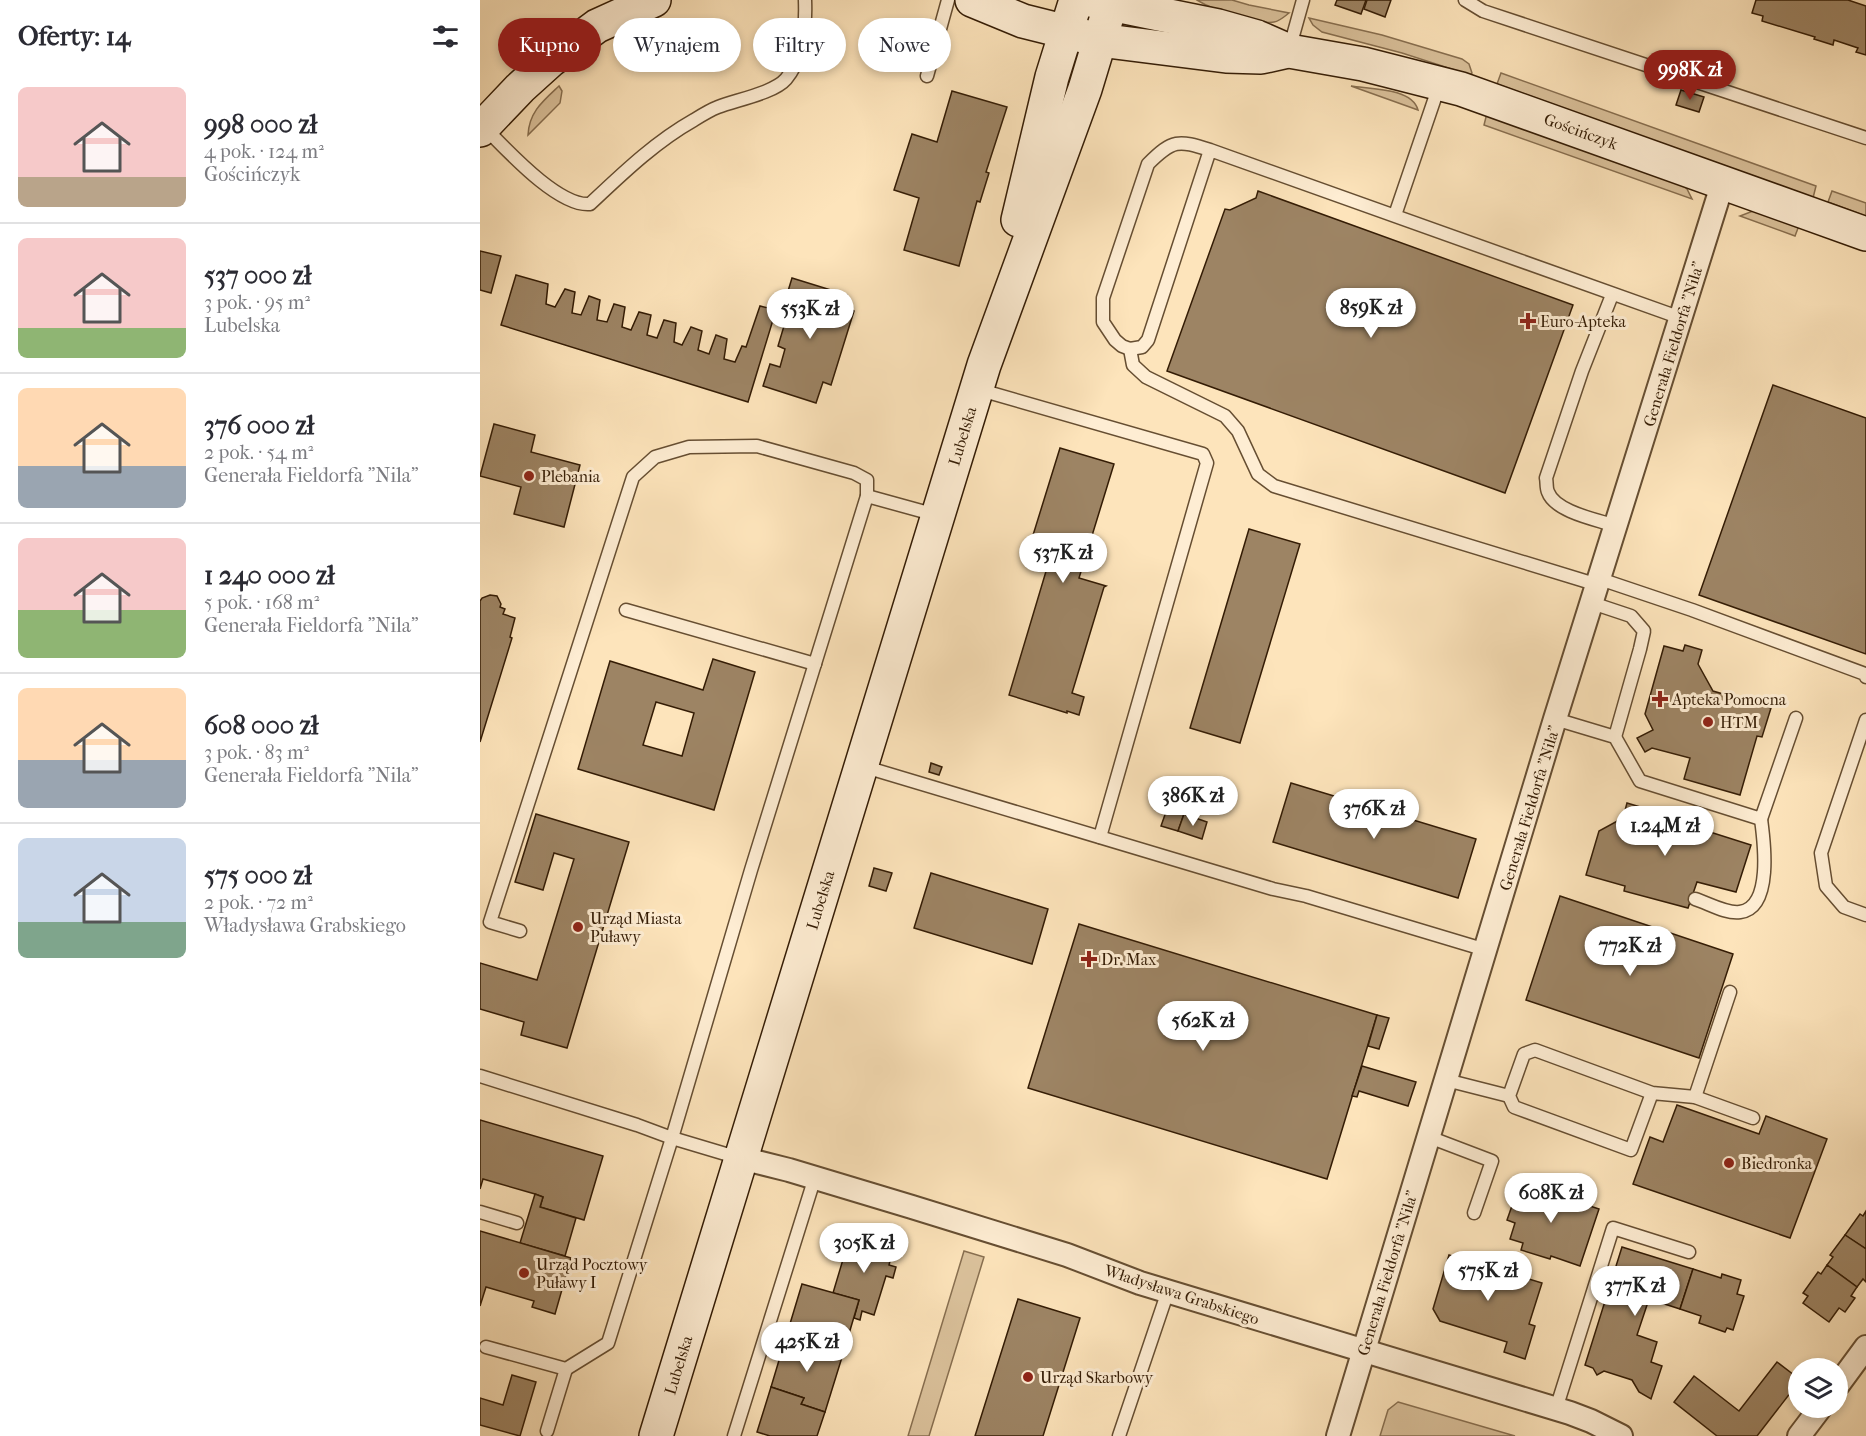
<!DOCTYPE html>
<html lang="pl">
<head>
<meta charset="utf-8">
<style>
  body { margin:0; font-family:"IM FELL French Canon",serif; background:#f7f7f7; color:#2b2b33; height:100vh; display:flex; flex-direction:column; font-size:22px; white-space:nowrap }
  * { box-sizing:border-box; margin:0 }
  p { font-size:20px; color:#7c7c81 }
  .icon { flex:none; width:33px; height:33px; fill:none; stroke:currentColor; stroke-width:2; stroke-linecap:round; stroke-linejoin:round }
  .map { position:relative; flex:1; overflow:hidden }
  .side { display:flex; flex-direction:column; background:#fff; width:480px }
  .side>* { flex:none }
  .hud { position:absolute; left:18px; top:18px; width:570px; height:54px; display:flex; gap:12px }
  .tools { position:absolute; left:1308px; top:1358px; display:grid; gap:12px }
  .tools a { display:grid; place-items:center; width:60px; height:60px; border-radius:50%; background:#fff; box-shadow:0 3px 9px #0003; font-size:30px }
  .price { position:absolute; translate:-50% -51px; padding:0 14px; border-radius:21px; background:#fff; color:#222; font-size:20px; line-height:39px; filter:drop-shadow(0 2px 3px #0008) }
  .price::after { content:''; position:absolute; left:50%; top:36px; width:18px; height:14px; margin-left:-9px; background:inherit; clip-path:polygon(0 0,100% 0,50% 100%) }
  .price.selected { background:#8f2418; color:#fff }
  ul { padding:0; list-style:none }
  li { display:flex; align-items:center; gap:18px; height:150px; padding:0 18px }
  li+li { border-top:2px solid #e1e1e2 }
  li span { display:grid; place-items:center; flex:none; width:168px; height:120px; border-radius:9px; color:#555 }
  li>.icon { margin-inline-start:auto }
  span .icon { width:72px; height:72px; fill:#fffc; stroke-width:1 }
  li b { font-size:26px }
  h2 { display:flex; justify-content:space-between; align-items:center; height:72px; padding:0 18px; font-size:26px }
  .chip { padding:0 21px; border-radius:27px; background:#fff; box-shadow:0 3px 9px #0003; font-size:21px; line-height:54px }
  .chip.selected { background:#8f2418; color:#fff }
  main { display:flex; flex:1; min-height:0 }
  .map>svg:first-child { display:block }
  .green { fill:#dbc29c; stroke:#886f50; stroke-width:1.5 }
  .building { fill:#9d8464; stroke:#341c05; stroke-width:1.5; fill-rule:evenodd }
  .lines { fill:none; stroke-linecap:round; stroke-linejoin:round }
  .lane-casing { stroke:#664e32; stroke-width:15 }
  .street-casing { stroke:#664e32; stroke-width:26 }
  .secondary-casing { stroke:#341c05; stroke-width:36 }
  .lane { stroke:#feedd3; stroke-width:12 }
  .street { stroke:#feedd3; stroke-width:22 }
  .secondary { stroke:#feedd3; stroke-width:33 }
  .poi-dot { fill:#8f2418; stroke:#feedd3; stroke-width:2 }
  .labels { text-anchor:middle; stroke-width:6; stroke-linejoin:round; paint-order:stroke }
  .street-label { font-size:16px; fill:#341c05; stroke:#feedd3 }
  .poi-label { font-size:16px; fill:#341c05; stroke:#feedd3; text-anchor:start }
</style>
</head>
<body>
<main>
<section class="side">
<h2>Oferty: 14<svg class="icon" aria-label="filters" viewBox="0 0 24 24"><path d="M4 7h16M4 17h16"/><circle cx="9" cy="7" r="2"/><circle cx="15" cy="17" r="2"/></svg></h2>
<ul>
<li><span style="background:linear-gradient(#f6c9c9 75%,#b9a48a 0)"><svg class="icon" aria-label="home" viewBox="0 0 24 24"><path d="M3 11l9-7 9 7M6 9v11h12V9"/></svg></span><div><b>998 000 zł</b><p>4 pok. · 124 m²</p><p>Gościńczyk</p></div></li>
<li><span style="background:linear-gradient(#f6c9c9 75%,#8fb573 0)"><svg class="icon" aria-label="home" viewBox="0 0 24 24"><path d="M3 11l9-7 9 7M6 9v11h12V9"/></svg></span><div><b>537 000 zł</b><p>3 pok. · 95 m²</p><p>Lubelska</p></div></li>
<li><span style="background:linear-gradient(#ffd9b3 65%,#9aa5b1 0)"><svg class="icon" aria-label="home" viewBox="0 0 24 24"><path d="M3 11l9-7 9 7M6 9v11h12V9"/></svg></span><div><b>376 000 zł</b><p>2 pok. · 54 m²</p><p>Generała Fieldorfa &quot;Nila&quot;</p></div></li>
<li><span style="background:linear-gradient(#f6c9c9 60%,#8fb573 0)"><svg class="icon" aria-label="home" viewBox="0 0 24 24"><path d="M3 11l9-7 9 7M6 9v11h12V9"/></svg></span><div><b>1 240 000 zł</b><p>5 pok. · 168 m²</p><p>Generała Fieldorfa &quot;Nila&quot;</p></div></li>
<li><span style="background:linear-gradient(#ffd9b3 60%,#9aa5b1 0)"><svg class="icon" aria-label="home" viewBox="0 0 24 24"><path d="M3 11l9-7 9 7M6 9v11h12V9"/></svg></span><div><b>608 000 zł</b><p>3 pok. · 83 m²</p><p>Generała Fieldorfa &quot;Nila&quot;</p></div></li>
<li><span style="background:linear-gradient(#c9d6e8 70%,#7fa58c 0)"><svg class="icon" aria-label="home" viewBox="0 0 24 24"><path d="M3 11l9-7 9 7M6 9v11h12V9"/></svg></span><div><b>575 000 zł</b><p>2 pok. · 72 m²</p><p>Władysława Grabskiego</p></div></li>
</ul>
</section>
<div class="map">
<svg width="1386" height="1436" viewBox="0 0 1386 1436">
  <rect width="100%" height="100%" fill="#fde4bb"/>
  <filter id="stains"><feTurbulence type="fractalNoise" baseFrequency=".00333" numOctaves="4"/><feColorMatrix values="0 0 0 0 .2 0 0 0 0 .09 0 0 0 0 .02 0 0 0 .5 -.17"/></filter>
  <radialGradient id="worn" r=".72"><stop offset=".6" stop-color="#630" stop-opacity="0"/><stop offset="1" stop-color="#630" stop-opacity=".3"/></radialGradient>
  <g class="green">
    <path d="M 717,0 L 752,0 L 769,5 L 809,13 C 805,16 800,21 794,22 C 778,25 731,9 717,0 Z"/>
    <polygon points="829,18 902,35 982,59 989,64 992,73 990,75 922,53 842,32 833,25"/>
    <polygon points="1021,73 1336,186 1333,198 1017,84"/>
    <path d="M 79,86 L 82,91 L 80,103 L 48,135 C 49,112 63,101 79,86 Z"/>
    <path d="M 871,86 C 891,89 932,88 938,110 Z"/>
    <polygon points="1007,113 1202,184 1207,189 1212,199 1004,125"/>
    <polygon points="1352,191 1386,203 1386,216 1348,202"/>
    <polygon points="1273,211 1284,211 1320,223 1315,236 1260,216"/>
    <polygon points="484,1251 504,1257 449,1436 428,1436"/>
    <polygon points="918,1402 1035,1436 900,1436 908,1410"/>
  </g>
  <g class="building">
    <polygon points="857,0 886,0 881,14 855,5"/>
    <polygon points="887,0 911,0 905,17 884,9"/>
    <polygon points="1276,0 1368,0 1386,6 1386,55 1376,52 1378,48 1354,40 1353,45 1334,39 1335,37 1282,21 1283,16 1272,13"/>
    <polygon points="1201,90 1224,97 1219,112 1196,105"/>
    <polygon points="472,91 527,107 506,172 509,173 500,202 497,201 479,266 424,250 439,198 414,190 432,134 457,142"/>
    <polygon points="778,191 1093,305 1025,493 687,371 745,209 750,210 776,198"/>
    <polygon points="0,251 21,256 11,293 0,290"/>
    <polygon points="36,275 68,284 66,304 75,307 85,289 95,292 92,313 101,315 109,296 120,300 117,320 127,322 134,304 145,307 142,327 151,330 159,312 171,315 167,335 177,338 184,320 196,323 194,342 202,345 211,327 222,331 218,350 229,354 236,335 247,339 244,359 255,362 262,346 266,347 280,306 296,310 268,402 21,325"/>
    <polygon points="312,278 367,295 363,308 374,311 351,385 343,382 336,403 283,386 290,364 300,367 305,349 298,346 304,326 298,324"/>
    <polygon points="1293,385 1386,418 1386,654 1219,595"/>
    <polygon points="14,424 55,435 51,452 100,465 84,527 34,514 41,487 0,476"/>
    <polygon points="580,448 634,464 599,578 626,586 624,587 592,693 604,697 599,715 587,711 587,713 529,695 567,568 545,561"/>
    <polygon points="769,529 820,544 760,743 710,728"/>
    <polygon points="10,595 17,596 21,604 20,607 25,609 23,614 35,618 30,637 32,638 0,742 0,601 2,598"/>
    <polygon points="1205,645 1222,650 1218,664 1233,691 1291,708 1282,737 1277,736 1260,795 1204,779 1210,758 1172,748 1165,752 1157,738 1173,730 1165,714 1184,646 1203,651"/>
    <path d="M 233,659 L 275,672 L 234,810 L 98,769 L 130,661 L 223,690 ZM 176,702 L 214,713 L 202,756 L 163,745 Z"/>
    <polygon points="451,763 462,767 459,775 449,772"/>
    <polygon points="811,783 996,839 978,898 793,842"/>
    <polygon points="1147,803 1190,816 1189,819 1271,845 1256,892 1217,882 1208,908 1144,891 1145,886 1106,875 1119,831 1143,818"/>
    <polygon points="687,809 704,814 698,831 681,826"/>
    <polygon points="56,814 149,842 87,1048 41,1035 44,1022 0,1009 0,963 57,980 94,859 74,853 63,890 35,882"/>
    <polygon points="704,814 727,822 722,839 698,831"/>
    <polygon points="394,868 412,873 406,891 389,886"/>
    <polygon points="451,873 568,909 552,964 434,928"/>
    <polygon points="1080,896 1253,954 1219,1058 1046,1000"/>
    <polygon points="599,924 897,1015 847,1179 548,1088"/>
    <polygon points="897,1015 909,1018 899,1049 888,1046"/>
    <polygon points="882,1066 936,1082 928,1106 879,1091 877,1097 872,1096"/>
    <polygon points="1197,1105 1279,1134 1286,1116 1347,1139 1310,1238 1153,1184 1170,1137 1183,1142"/>
    <polygon points="0,1120 123,1156 104,1220 60,1207 63,1197 55,1194 3,1179 0,1189"/>
    <polygon points="1040,1183 1119,1209 1100,1266 1071,1256 1070,1259 1041,1250 1043,1243 1030,1239 1035,1223 1027,1220"/>
    <polygon points="55,1194 63,1197 60,1207 96,1218 85,1256 40,1243"/>
    <polygon points="1386,1211 1386,1249 1365,1235 1380,1214 1383,1216"/>
    <polygon points="0,1231 91,1258 75,1314 52,1307 54,1301 6,1287 0,1306"/>
    <polygon points="1365,1235 1386,1249 1386,1282 1383,1279 1377,1287 1347,1265 1353,1257 1350,1255"/>
    <polygon points="370,1236 413,1249 409,1265 416,1267 413,1278 406,1276 394,1315 382,1311 380,1320 374,1318 379,1300 353,1293"/>
    <polygon points="1142,1247 1213,1269 1200,1309 1169,1299 1157,1335 1177,1342 1171,1362 1182,1366 1171,1399 1159,1392 1152,1380 1124,1371 1117,1375 1113,1368 1105,1365"/>
    <polygon points="969,1255 990,1261 991,1258 1034,1270 1033,1274 1062,1283 1049,1324 1055,1326 1045,1359 1024,1352 1027,1342 960,1321 953,1309"/>
    <polygon points="1347,1265 1377,1287 1371,1296 1375,1298 1365,1312 1359,1308 1349,1322 1323,1303 1328,1296 1323,1293 1338,1272 1341,1274"/>
    <polygon points="1213,1269 1241,1278 1242,1274 1261,1280 1257,1294 1264,1296 1253,1330 1247,1328 1245,1332 1219,1323 1221,1316 1200,1309"/>
    <polygon points="322,1284 379,1300 363,1354 306,1337"/>
    <polygon points="538,1299 600,1318 563,1436 495,1436"/>
    <polygon points="306,1337 363,1354 345,1412 321,1404 324,1398 291,1387"/>
    <polygon points="1297,1362 1318,1378 1318,1383 1277,1436 1237,1436 1194,1402 1214,1376 1259,1411"/>
    <polygon points="32,1375 56,1382 40,1436 0,1425 0,1398 23,1405"/>
    <polygon points="291,1387 324,1398 321,1404 345,1412 337,1436 290,1436 277,1432"/>
  </g>
  <g class="lines">
    <defs>
      <g id="lane">
        <polyline points="985,0 1003,11 1386,138"/>
        <polyline points="809,50 823,0"/>
        <polyline points="447,76 468,0"/>
        <path d="M 4,127 C 26,149 78,207 110,204 C 143,173 175,142 214,120 C 222,115 230,110 238,107 C 256,100 294,93 306,79 C 323,59 326,26 325,0"/>
        <path d="M 730,150 L 668,340 L 662,347 L 650,349 L 642,346 L 635,340 L 623,322 L 623,298 L 668,164 C 693,139 698,140 730,150 L 1201,318"/>
        <polyline points="915,215 959,86"/>
        <path d="M 1132,295 L 1102,371 L 1066,478 C 1067,482 1066,488 1068,492 C 1075,512 1118,520 1136,526"/>
        <polyline points="650,349 653,365 666,377 745,416 758,431 778,474 794,486 1118,585"/>
        <polyline points="497,389 723,454 727,463 620,837"/>
        <polyline points="1120,579 1212,610 1385,674 1386,677"/>
        <polyline points="1112,603 1151,616 1164,631 1160,649 1135,737"/>
        <polyline points="146,610 335,664"/>
        <polyline points="1075,719 1135,737 1160,781 1281,819 1316,718"/>
        <polyline points="1386,720 1341,853 1346,886 1364,907 1386,915"/>
        <polyline points="382,766 793,889 826,896 1006,950"/>
        <path d="M 1215,899 C 1228,903 1246,914 1260,912 C 1293,908 1284,841 1281,819"/>
        <polyline points="40,931 10,922 153,477 175,457 209,447 277,446 374,473 387,480 387,496"/>
        <polyline points="0,1076 157,1125 192,1138 259,1158"/>
        <polyline points="966,1080 1029,1096"/>
        <polyline points="1172,1093 1151,1150 1034,1107 1029,1096 1044,1054 1055,1050 1172,1093 1215,1097 1273,1118"/>
        <polyline points="1215,1097 1250,992"/>
        <polyline points="949,1137 1012,1161 994,1213"/>
        <polyline points="0,1212 37,1223"/>
        <polyline points="6,1347 86,1369 128,1343 192,1138 271,870 387,496 456,515"/>
        <polyline points="1076,1409 1133,1228 1209,1252"/>
        <polyline points="67,1431 86,1369"/>
        <polyline points="254,1436 335,1177"/>
        <polyline points="639,1436 688,1291"/>
      </g>
      <g id="street">
        <polyline points="261,1158 309,1170 432,1207 587,1255 660,1283 1090,1413 1111,1421 1141,1436"/>
        <polyline points="1358,1385 1386,1347"/>
        <polyline points="858,1436 1075,719 1243,182"/>
        <polyline points="1319,1436 1341,1407"/>
      </g>
      <g id="secondary">
        <polyline points="492,0 543,21 619,40 746,56 781,57 804,52"/>
        <polyline points="611,0 738,26 777,37 809,51 883,64 981,89 1386,234"/>
        <polyline points="0,130 40,88 71,60 117,26 174,0"/>
        <polyline points="538,220 572,77 596,0"/>
        <polyline points="176,1436 504,365 605,89 632,0"/>
      </g>
    </defs>
    <use href="#lane" class="lane-casing"/>
    <use href="#street" class="street-casing"/>
    <use href="#secondary" class="secondary-casing"/>
    <use href="#lane" class="lane"/>
    <use href="#street" class="street"/>
    <use href="#secondary" class="secondary"/>
  </g>
  <g class="poi-dot">
    <path d="M1045 312h6v6h6v6h-6v6h-6v-6h-6v-6h6z"/>
    <circle cx="49" cy="476" r="6"/>
    <path d="M1177 690h6v6h6v6h-6v6h-6v-6h-6v-6h6z"/>
    <circle cx="1228" cy="722" r="6"/>
    <circle cx="98" cy="927" r="6"/>
    <path d="M606 950h6v6h6v6h-6v6h-6v-6h-6v-6h6z"/>
    <circle cx="1249" cy="1163" r="6"/>
    <circle cx="44" cy="1273" r="6"/>
    <circle cx="548" cy="1377" r="6"/>
  </g>
  <g class="labels">
    <g class="street-label">
      <text transform="translate(1101 131) rotate(20)" y="6">Gościńczyk</text>
      <text transform="translate(1193 344) rotate(-73)" y="6">Generała Fieldorfa "Nila"</text>
      <text transform="translate(482 436) rotate(-73)" y="6">Lubelska</text>
      <text transform="translate(1049 808) rotate(-73)" y="6">Generała Fieldorfa "Nila"</text>
      <text transform="translate(340 900) rotate(-73)" y="6">Lubelska</text>
      <text transform="translate(907 1273) rotate(-73)" y="6">Generała Fieldorfa "Nila"</text>
      <text transform="translate(702 1294) rotate(18)" y="6">Władysława Grabskiego</text>
      <text transform="translate(198 1365) rotate(-73)" y="6">Lubelska</text>
    </g>
    <g class="poi-label">
      <text x="1060" y="327">Euro-Apteka</text>
      <text x="61" y="482">Plebania</text>
      <text x="1192" y="705">Apteka Pomocna</text>
      <text x="1240" y="728">HTM</text>
      <text x="110" y="924">Urząd Miasta<tspan x="110" dy="18">Puławy</tspan></text>
      <text x="621" y="965">Dr. Max</text>
      <text x="1261" y="1169">Biedronka</text>
      <text x="56" y="1270">Urząd Pocztowy<tspan x="56" dy="18">Puławy I</tspan></text>
      <text x="560" y="1383">Urząd Skarbowy</text>
    </g>
  </g>
  <rect width="100%" height="100%" filter="url(#stains)"/>
  <rect width="100%" height="100%" fill="url(#worn)"/>
</svg>
<div class="tools">
<a><svg class="icon" aria-label="layers" viewBox="0 0 24 24"><path d="M12 4l9 5-9 5-9-5zM3 14l9 5 9-5"/></svg></a>
</div>
<b class="price selected" style="left:1210px;top:101px">998K zł</b>
<b class="price" style="left:891px;top:339px">859K zł</b>
<b class="price" style="left:330px;top:340px">553K zł</b>
<b class="price" style="left:583px;top:584px">537K zł</b>
<b class="price" style="left:713px;top:827px">386K zł</b>
<b class="price" style="left:894px;top:840px">376K zł</b>
<b class="price" style="left:1185px;top:857px">1.24M zł</b>
<b class="price" style="left:1150px;top:977px">772K zł</b>
<b class="price" style="left:723px;top:1052px">562K zł</b>
<b class="price" style="left:1071px;top:1224px">608K zł</b>
<b class="price" style="left:384px;top:1274px">305K zł</b>
<b class="price" style="left:1008px;top:1302px">575K zł</b>
<b class="price" style="left:1155px;top:1317px">377K zł</b>
<b class="price" style="left:327px;top:1373px">425K zł</b>
<div class="hud">
<a class="chip selected">Kupno</a>
<a class="chip">Wynajem</a>
<a class="chip">Filtry</a>
<a class="chip">Nowe</a>
</div>
</div>
</main>
</body>
</html>
